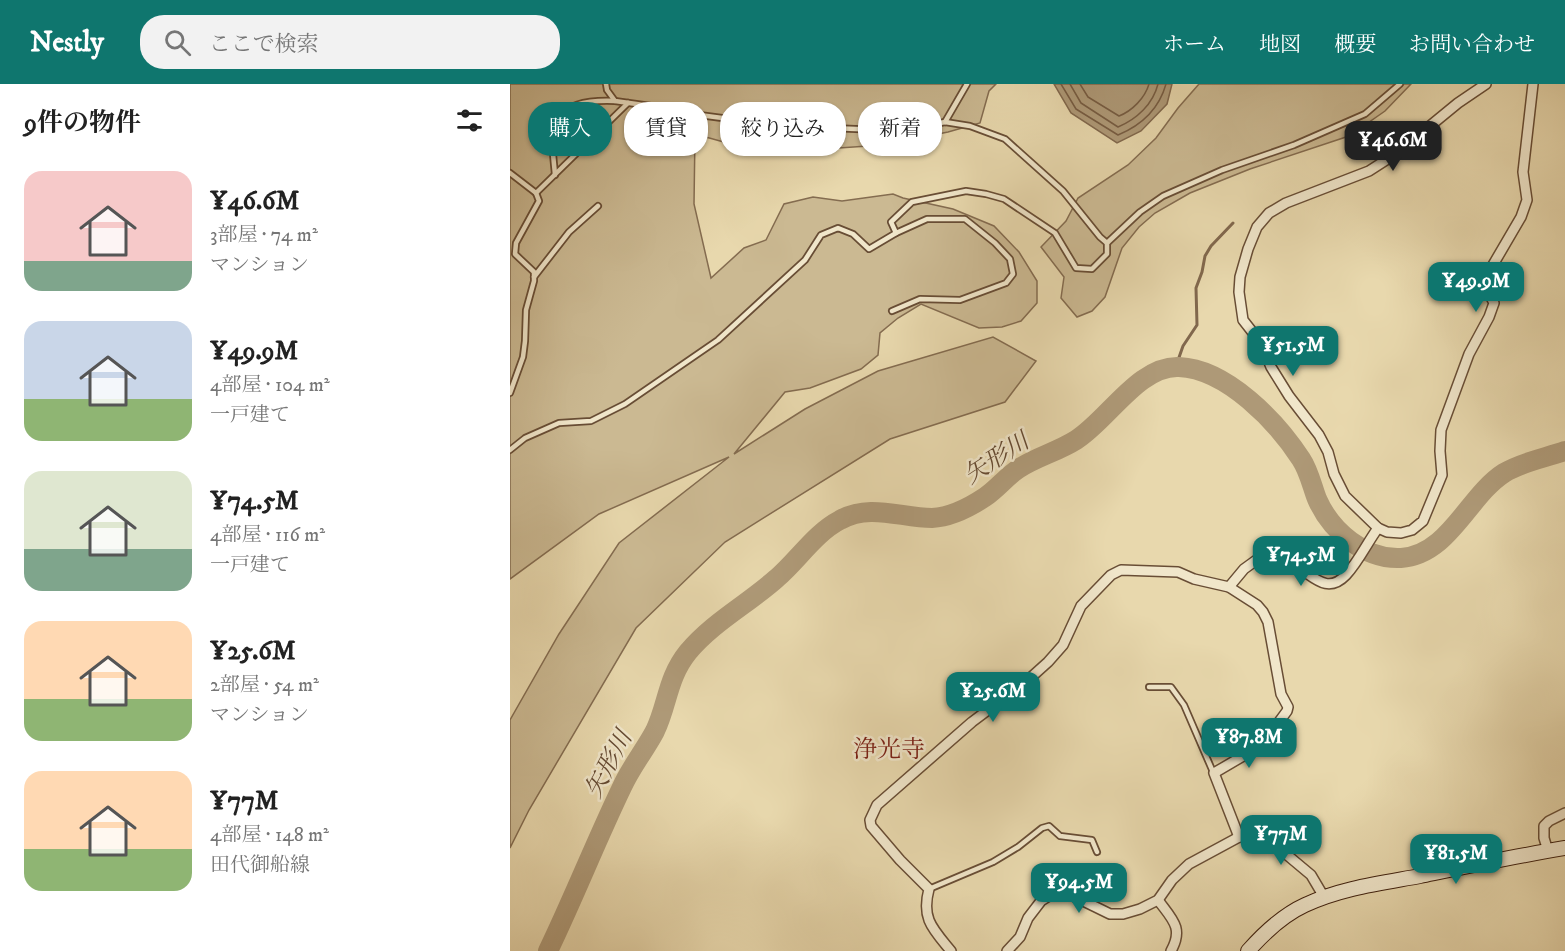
<!DOCTYPE html>
<html lang="ja">
<head>
<meta charset="utf-8">
<style>
  body { margin:0; font-family:"IM FELL DW Pica","Noto Serif JP",serif; background:#f2f2f2; color:#222; height:100vh; display:flex; flex-direction:column; font-size:22px; white-space:nowrap }
  * { box-sizing:border-box; margin:0 }
  p { font-size:20px; color:#767676 }
  .icon { flex:none; width:33px; height:33px; fill:none; stroke:currentColor; stroke-width:2; stroke-linecap:round; stroke-linejoin:round }
  .map { position:relative; flex:1; overflow:hidden }
  .drawer { display:flex; flex-direction:column; background:#fff; width:510px }
  .drawer>* { flex:none }
  .top-card { position:absolute; left:18px; top:18px; width:570px; height:54px; display:flex; gap:12px }
  .price { position:absolute; translate:-50% -51px; padding:0 14px; border-radius:12px; background:#0f766e; color:#fff; font-size:20px; line-height:39px; filter:drop-shadow(0 2px 3px #0008) }
  .price::after { content:''; position:absolute; left:50%; top:36px; width:18px; height:14px; margin-left:-9px; background:inherit; clip-path:polygon(0 0,100% 0,50% 100%) }
  .price.current { background:#222; color:#fff }
  ul { padding:0; list-style:none }
  li { display:flex; align-items:center; gap:18px; height:150px; padding:0 24px }
  li span { display:grid; place-items:center; flex:none; width:168px; height:120px; border-radius:18px; color:#555 }
  li>.icon { margin-inline-start:auto }
  span .icon { width:72px; height:72px; fill:#fffc; stroke-width:1 }
  li b { font-size:26px }
  h2 { display:flex; justify-content:space-between; align-items:center; height:72px; padding:0 24px; font-size:26px }
  .chip { padding:0 21px; border-radius:24px; background:#fff; box-shadow:0 2px 4px #0004; font-size:21px; line-height:54px }
  .chip.current { background:#0f766e; color:#fff }
  header { display:flex; align-items:center; gap:36px; box-sizing:border-box; height:84px; padding:0 30px; background:#0f766e; color:#fff }
  header strong { font-size:28px }
  nav { display:flex; gap:33px; margin-inline-start:auto; font-size:21px }
  .search { width:420px; height:54px; background:#f2f2f2; display:flex; align-items:center; gap:15px; box-sizing:border-box; padding:0 21px; border-radius:24px; color:#767676; font-size:22px }
  main { display:flex; flex:1; min-height:0 }
  .map>svg:first-child { display:block }
  .green { fill:#cbb992; stroke:#846c50; stroke-width:1.5 }
  .water { fill:#ae9977; stroke:#81684d; stroke-width:1.5 }
  .lines { fill:none; stroke-linecap:round; stroke-linejoin:round }
  .shore { stroke:#765c42; stroke-width:1.5 }
  .stream { stroke:#81684d; stroke-width:3 }
  .river { stroke:#ae9977; stroke-width:20 }
  .lane-casing { stroke:#684d35; stroke-width:8 }
  .street-casing { stroke:#684d35; stroke-width:12 }
  .secondary-casing { stroke:#3e1f0d; stroke-width:16 }
  .lane { stroke:#f0e6ca; stroke-width:4.5 }
  .street { stroke:#f0e6ca; stroke-width:9 }
  .secondary { stroke:#f0e6ca; stroke-width:14 }
  .labels { text-anchor:middle; stroke-width:5; stroke-linejoin:round; paint-order:stroke }
  .water-label { font-size:24px; font-style:italic; fill:#654a32; stroke:#f0e6ca }
  .neighbourhood-label { font-size:24px; fill:#7a1f14; stroke:#f0e6ca }
</style>
</head>
<body>
<header>
<strong>Nestly</strong>
<div class="search"><svg class="icon" aria-label="search" viewBox="0 0 24 24"><circle cx="10" cy="10" r="6"/><path d="M15 15l6 6"/></svg>ここで検索</div>
<nav><a>ホーム</a><a>地図</a><a>概要</a><a>お問い合わせ</a></nav>
</header>
<main>
<section class="drawer">
<h2>9件の物件<svg class="icon" aria-label="filters" viewBox="0 0 24 24"><path d="M4 7h16M4 17h16"/><circle cx="9" cy="7" r="2"/><circle cx="15" cy="17" r="2"/></svg></h2>
<ul>
<li><span style="background:linear-gradient(#f6c9c9 75%,#7fa58c 0)"><svg class="icon" aria-label="home" viewBox="0 0 24 24"><path d="M3 11l9-7 9 7M6 9v11h12V9"/></svg></span><div><b>¥46.6M</b><p>3部屋 · 74 m²</p><p>マンション</p></div></li>
<li><span style="background:linear-gradient(#c9d6e8 65%,#8fb573 0)"><svg class="icon" aria-label="home" viewBox="0 0 24 24"><path d="M3 11l9-7 9 7M6 9v11h12V9"/></svg></span><div><b>¥49.9M</b><p>4部屋 · 104 m²</p><p>一戸建て</p></div></li>
<li><span style="background:linear-gradient(#dfe7d0 65%,#7fa58c 0)"><svg class="icon" aria-label="home" viewBox="0 0 24 24"><path d="M3 11l9-7 9 7M6 9v11h12V9"/></svg></span><div><b>¥74.5M</b><p>4部屋 · 116 m²</p><p>一戸建て</p></div></li>
<li><span style="background:linear-gradient(#ffd9b3 65%,#8fb573 0)"><svg class="icon" aria-label="home" viewBox="0 0 24 24"><path d="M3 11l9-7 9 7M6 9v11h12V9"/></svg></span><div><b>¥25.6M</b><p>2部屋 · 54 m²</p><p>マンション</p></div></li>
<li><span style="background:linear-gradient(#ffd9b3 65%,#8fb573 0)"><svg class="icon" aria-label="home" viewBox="0 0 24 24"><path d="M3 11l9-7 9 7M6 9v11h12V9"/></svg></span><div><b>¥77M</b><p>4部屋 · 148 m²</p><p>田代御船線</p></div></li>
</ul>
</section>
<div class="map">
<svg width="1055" height="867" viewBox="0 0 1055 867">
  <rect width="100%" height="100%" fill="#e8d8ad"/>
  <filter id="stains"><feTurbulence type="fractalNoise" baseFrequency=".00333" numOctaves="4"/><feColorMatrix values="0 0 0 0 .2 0 0 0 0 .09 0 0 0 0 .02 0 0 0 .5 -.17"/></filter>
  <radialGradient id="worn" r=".72"><stop offset=".6" stop-color="#630" stop-opacity="0"/><stop offset="1" stop-color="#630" stop-opacity=".3"/></radialGradient>
  <g class="green">
    <polygon points="0,0 486,0 479,7 470,39 438,48 373,61 284,67 228,62 185,50 184,120 201,194 234,164 256,156 274,120 303,113 332,117 383,110 393,114 443,125 484,142 509,168 527,197 527,219 511,237 492,243 469,244 411,220 388,234 370,249 368,271 351,285 300,304 275,308 224,370 295,325 368,287 483,253 526,277 495,318 380,355 215,458 126,544 19,726 0,764 0,636 49,550 109,459 219,373 89,430 0,495"/>
    <polygon points="689,0 901,0 875,27 839,52 740,85 680,109 645,129 629,143 612,164 595,213 582,227 567,233 551,214 554,193 531,163 556,137 568,114 618,81 646,54 668,24"/>
  </g>
  <polygon class="water" points="544,0 662,0 657,20 631,47 607,59 561,29"/>
  <g class="lines">
    <g class="shore">
      <path d="M 551,0 L 566,25 L 608,51 C 632,41 649,25 656,0"/>
      <path d="M 560,0 L 571,19 L 608,43 C 627,35 643,20 648,0"/>
      <path d="M 570,0 L 578,13 L 609,32 C 622,27 635,14 639,0"/>
    </g>
    <polyline class="stream" points="666,282 673,262 687,241 686,204 692,188 695,172 701,162 723,139"/>
    <path class="river" d="M 38,867 C 64,813 86,757 112,703 C 121,683 135,666 145,647 C 158,620 157,594 178,568 C 203,538 238,520 267,494 C 288,476 305,449 330,436 C 360,419 391,434 422,434 C 440,433 460,423 475,413 C 487,405 496,393 508,385 C 526,373 547,368 566,356 C 598,336 629,281 669,283 C 717,285 767,338 791,375 C 799,387 802,402 807,415 C 821,447 855,476 891,474 C 939,471 958,412 994,389 C 1012,378 1035,374 1055,367"/>
    <defs>
      <g id="lane">
        <polyline points="96,0 97,6 105,17 155,24 182,30 272,42 370,46 402,45 435,38 460,42 495,55 553,107 590,153 597,159"/>
        <polyline points="435,38 457,0"/>
        <polyline points="0,89 26,109 118,19"/>
        <path d="M 45,91 C 44,77 41,61 43,47 C 48,18 81,16 105,17"/>
        <polyline points="24,193 59,148 88,122"/>
        <polyline points="382,227 410,215 450,216 496,199 503,190 500,175 485,159 455,135 417,135 386,149 381,138 402,118 456,107 476,110 494,115 545,149 566,184 582,185 597,170 597,159 630,128 653,112 712,86 784,61 855,30 890,0"/>
        <polyline points="0,309 13,273 15,257 16,226 24,197 24,188 5,170 6,159 29,117 26,109"/>
        <polyline points="0,366 15,354 49,339 81,337 115,320 208,256 295,176 311,151 328,144 343,150 359,165 386,149"/>
        <polyline points="639,603 661,603 674,621 703,688"/>
        <polyline points="419,805 483,778 508,763 532,744 539,742 550,752 582,756 587,768"/>
      </g>
      <g id="street">
        <polyline points="976,0 948,19 887,69 859,87 776,119 759,129 747,143 738,165 730,193 729,208 733,236 751,259 761,283 779,312 809,351 818,368 824,390 835,412 868,444 877,448 891,449 902,446 913,437 932,391 930,367 931,346 959,270 979,233 984,219 973,198 1011,133 1017,116 1013,88 1023,0"/>
        <path d="M 719,503 L 734,485 L 752,472 C 762,475 775,477 784,481 C 802,490 816,512 836,491 C 849,477 857,459 868,444"/>
        <polyline points="1038,767 1034,754 1034,742 1039,737 1055,729"/>
        <path d="M 648,816 C 662,835 674,844 661,867"/>
        <path d="M 441,867 C 423,845 411,835 419,805 L 390,776 L 361,742 L 360,736 L 367,721 L 462,638 L 518,596 L 538,578 L 553,561 L 571,522 L 601,491 L 611,486 L 668,488 L 684,495 L 719,503 L 747,521 L 753,528 L 758,538 L 771,610 L 778,623 L 777,627 L 752,661 L 704,689 L 729,753"/>
        <polyline points="497,867 510,853 518,834 531,817 542,810 557,809 600,830 613,830 630,825 648,816 662,796 679,780 729,753 754,753 764,760 801,791 814,813"/>
      </g>
      <path id="secondary" d="M 738,867 C 754,849 773,831 795,821 C 831,804 872,799 910,792 C 959,782 1007,772 1055,764"/>
    </defs>
    <use href="#lane" class="lane-casing"/>
    <use href="#street" class="street-casing"/>
    <use href="#secondary" class="secondary-casing"/>
    <use href="#lane" class="lane"/>
    <use href="#street" class="street"/>
    <use href="#secondary" class="secondary"/>
  </g>
  <g class="labels">
    <g class="water-label">
      <text transform="translate(486 374) rotate(-33)" y="8">矢形川</text>
      <text transform="translate(98 680) rotate(-62)" y="8">矢形川</text>
    </g>
    <g class="neighbourhood-label">
      <text x="379" y="673">浄光寺</text>
    </g>
  </g>
  <rect width="100%" height="100%" filter="url(#stains)"/>
  <rect width="100%" height="100%" fill="url(#worn)"/>
</svg>
<b class="price current" style="left:883px;top:88px">¥46.6M</b>
<b class="price" style="left:966px;top:229px">¥49.9M</b>
<b class="price" style="left:783px;top:293px">¥51.5M</b>
<b class="price" style="left:791px;top:503px">¥74.5M</b>
<b class="price" style="left:483px;top:639px">¥25.6M</b>
<b class="price" style="left:739px;top:685px">¥87.8M</b>
<b class="price" style="left:771px;top:782px">¥77M</b>
<b class="price" style="left:946px;top:801px">¥81.5M</b>
<b class="price" style="left:569px;top:830px">¥94.5M</b>
<div class="top-card">
<a class="chip current">購入</a>
<a class="chip">賃貸</a>
<a class="chip">絞り込み</a>
<a class="chip">新着</a>
</div>
</div>
</main>
</body>
</html>
